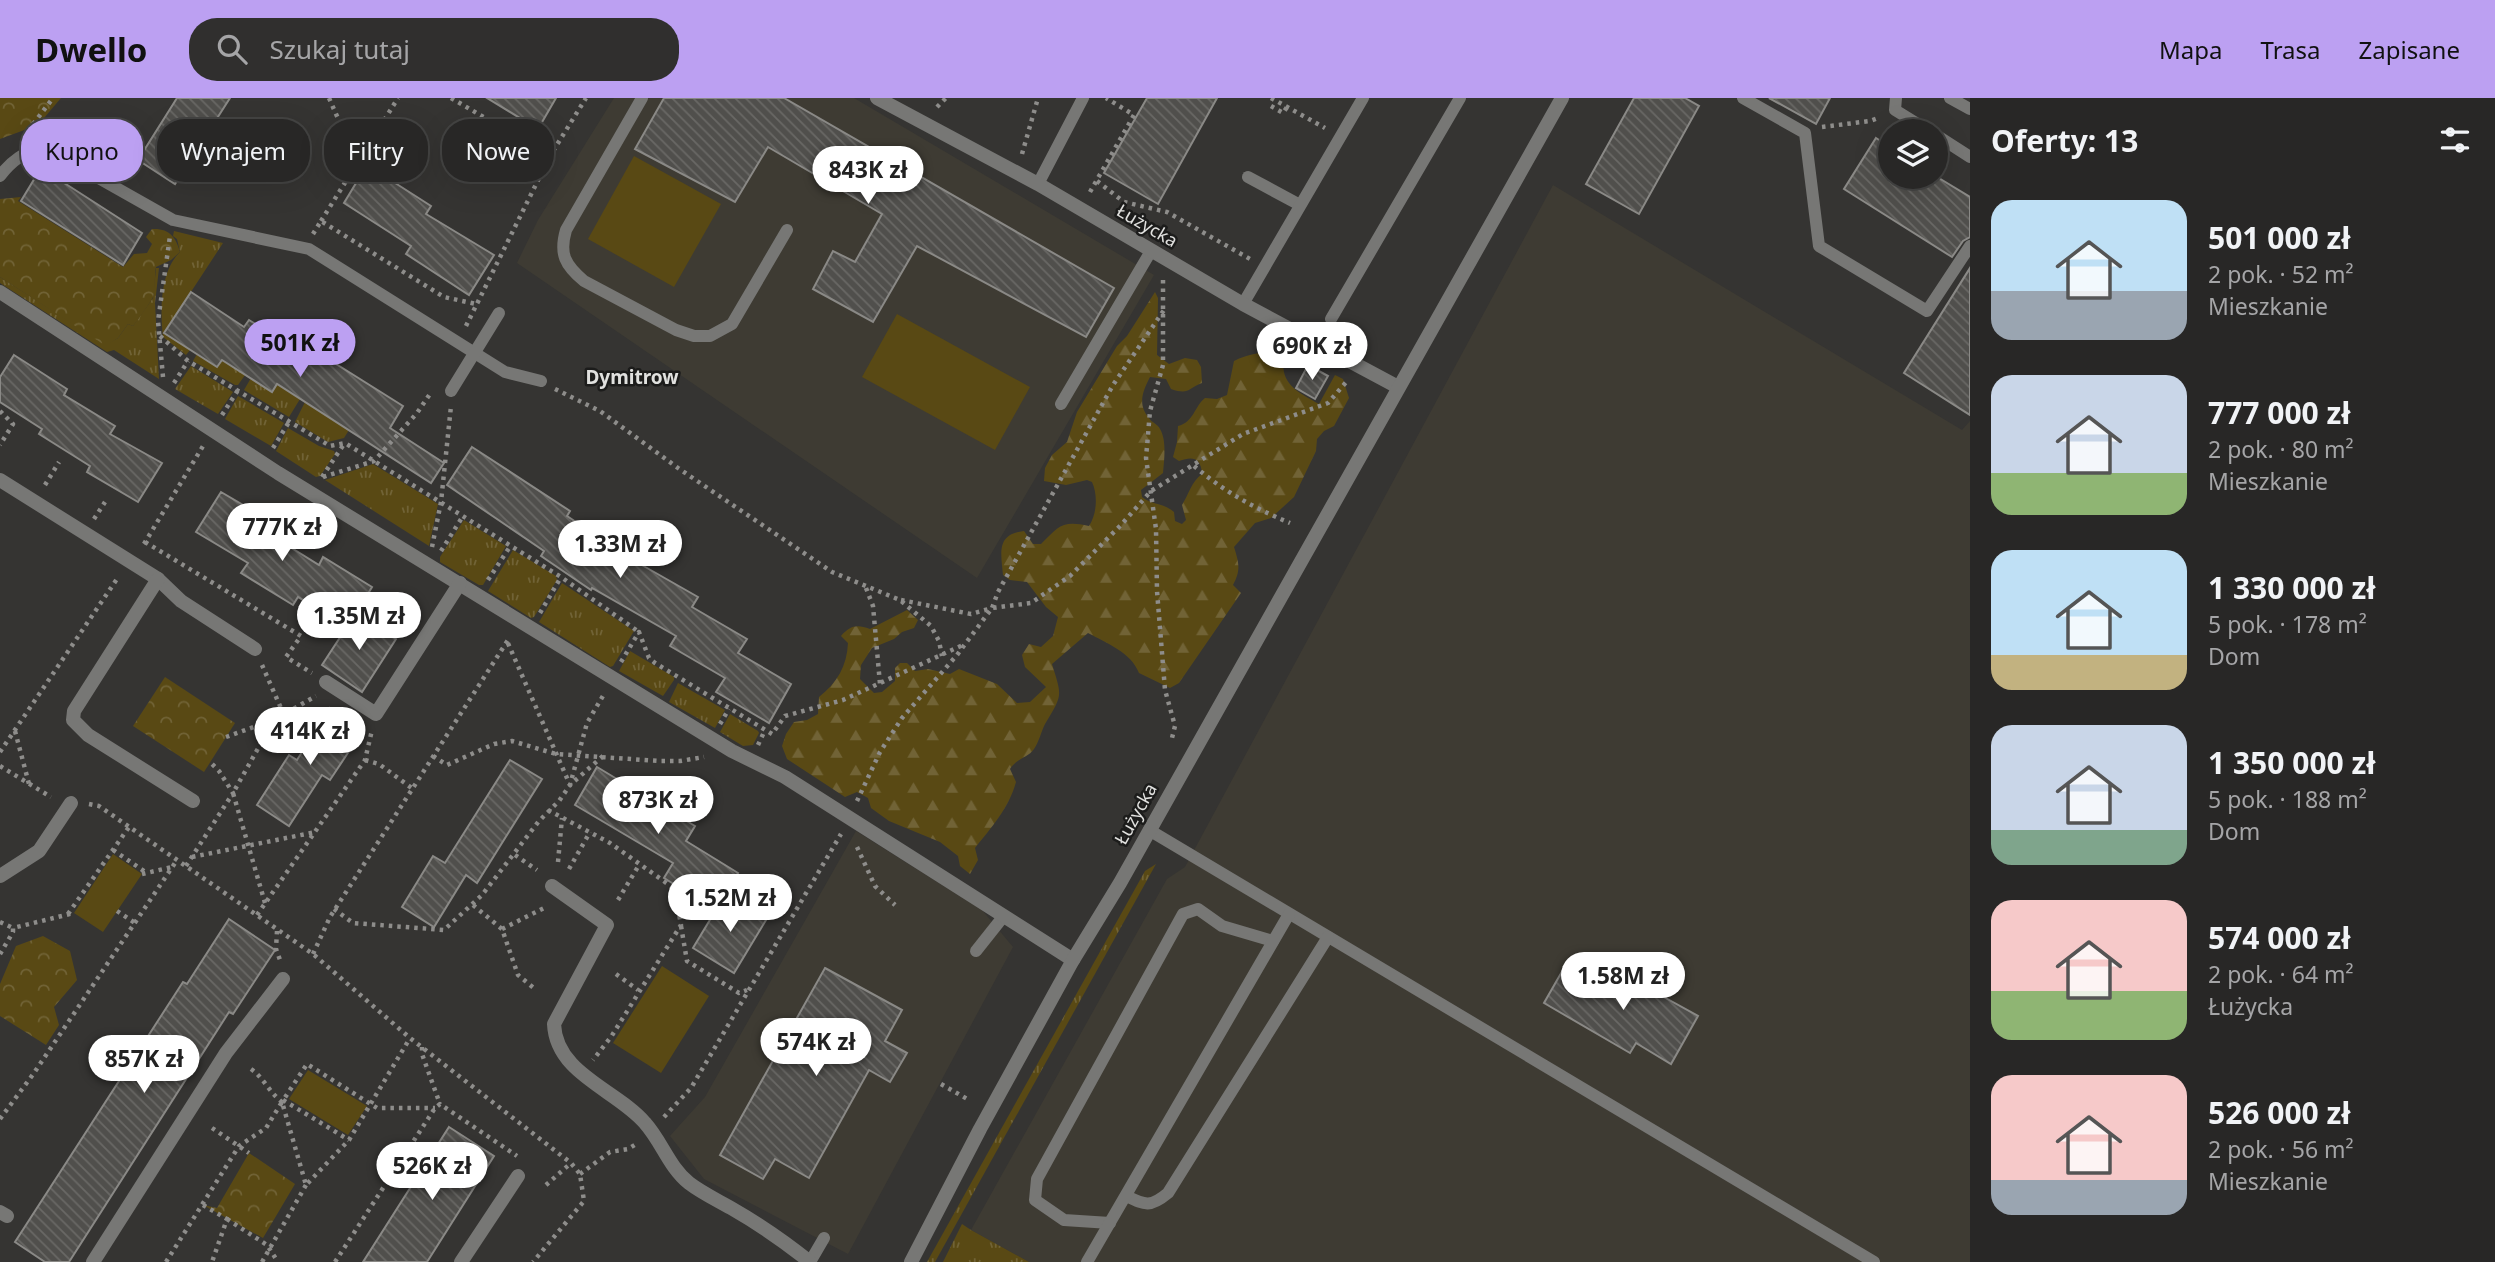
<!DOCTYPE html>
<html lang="pl">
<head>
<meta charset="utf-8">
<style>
  body { margin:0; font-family:"Noto Sans",sans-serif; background:#302f2e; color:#f1f3f6; height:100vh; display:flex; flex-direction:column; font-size:26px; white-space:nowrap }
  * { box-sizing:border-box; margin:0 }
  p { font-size:23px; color:#a5a5a7 }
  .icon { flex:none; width:38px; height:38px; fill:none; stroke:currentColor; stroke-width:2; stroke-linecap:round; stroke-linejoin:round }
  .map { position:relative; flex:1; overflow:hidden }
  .drawer { display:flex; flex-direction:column; background:#282726; width:525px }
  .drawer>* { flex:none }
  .guide { position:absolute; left:21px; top:21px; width:665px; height:63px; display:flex; gap:14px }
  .buttons { position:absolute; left:1878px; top:21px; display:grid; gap:14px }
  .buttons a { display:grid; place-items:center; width:70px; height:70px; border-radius:50%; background:#282726; box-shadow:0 7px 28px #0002,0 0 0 2px #444443; font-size:35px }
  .price { position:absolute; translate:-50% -60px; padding:0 16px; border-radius:24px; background:#fff; color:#222; font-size:23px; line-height:46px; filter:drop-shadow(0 2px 4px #0008) }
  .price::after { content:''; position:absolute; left:50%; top:42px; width:21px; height:16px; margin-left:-10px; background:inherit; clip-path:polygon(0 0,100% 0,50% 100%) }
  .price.active { background:#bca0f2; color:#111 }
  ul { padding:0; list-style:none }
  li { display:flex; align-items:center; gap:21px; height:175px; padding:0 21px }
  li span { display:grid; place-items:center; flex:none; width:196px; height:140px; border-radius:21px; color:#555 }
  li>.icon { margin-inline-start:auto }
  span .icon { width:84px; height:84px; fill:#fffc; stroke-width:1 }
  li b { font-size:30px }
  h2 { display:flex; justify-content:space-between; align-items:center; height:84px; padding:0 21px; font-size:30px }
  .tag { padding:0 24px; border-radius:28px; background:#282726; box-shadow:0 7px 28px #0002,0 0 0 2px #444443; font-size:24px; line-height:63px }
  .tag.active { background:#bca0f2; color:#111 }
  header { display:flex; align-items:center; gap:42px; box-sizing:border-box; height:98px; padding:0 35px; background:#bca0f2; color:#111 }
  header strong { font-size:33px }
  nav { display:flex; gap:38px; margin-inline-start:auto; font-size:24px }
  .search { width:490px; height:63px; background:#302f2e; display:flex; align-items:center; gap:18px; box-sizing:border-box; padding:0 24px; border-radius:28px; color:#a5a5a7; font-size:26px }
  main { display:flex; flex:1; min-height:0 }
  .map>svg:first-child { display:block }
  .built { fill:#3e3b33 }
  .grass { fill:url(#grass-tufts) }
  .forest { fill:url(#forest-firs) }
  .park { fill:url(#park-crowns) }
  .garden { fill:#594914 }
  .building { fill:url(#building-back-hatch); stroke:#8a8986; stroke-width:2 }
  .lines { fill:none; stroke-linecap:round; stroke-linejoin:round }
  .path { stroke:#8e8d8b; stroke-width:4.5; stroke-dasharray:3.5 5; stroke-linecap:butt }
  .service { stroke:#777775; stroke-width:12 }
  .minor { stroke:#777775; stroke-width:14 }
  .tertiary { stroke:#777775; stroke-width:14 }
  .labels { text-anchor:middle; stroke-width:5; stroke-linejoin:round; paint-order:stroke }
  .street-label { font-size:18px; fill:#e1e1df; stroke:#1c1c1b }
  .neighbourhood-label { font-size:19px; font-weight:bold; fill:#e1e1df; stroke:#1c1c1b }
</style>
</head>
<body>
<header>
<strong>Dwello</strong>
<div class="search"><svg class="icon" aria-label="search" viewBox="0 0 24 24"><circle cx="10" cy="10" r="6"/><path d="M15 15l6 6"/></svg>Szukaj tutaj</div>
<nav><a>Mapa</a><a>Trasa</a><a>Zapisane</a></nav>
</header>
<main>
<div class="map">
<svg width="1970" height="1164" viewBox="0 0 1970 1164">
  <defs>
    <pattern id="grass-tufts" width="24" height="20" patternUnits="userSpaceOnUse" patternTransform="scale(1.75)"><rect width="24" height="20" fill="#594914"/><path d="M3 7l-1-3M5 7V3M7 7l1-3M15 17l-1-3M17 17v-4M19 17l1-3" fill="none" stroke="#716336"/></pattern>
    <pattern id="forest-firs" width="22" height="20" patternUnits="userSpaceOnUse" patternTransform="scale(1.75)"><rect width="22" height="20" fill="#594914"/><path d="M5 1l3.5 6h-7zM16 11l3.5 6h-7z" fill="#716336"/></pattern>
    <pattern id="park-crowns" width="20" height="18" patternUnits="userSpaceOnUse" patternTransform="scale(1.75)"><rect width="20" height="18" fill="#594914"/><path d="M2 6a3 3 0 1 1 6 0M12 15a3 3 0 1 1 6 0" fill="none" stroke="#716336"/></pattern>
    <pattern id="building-back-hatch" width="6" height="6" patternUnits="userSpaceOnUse" patternTransform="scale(1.75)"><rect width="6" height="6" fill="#504f4c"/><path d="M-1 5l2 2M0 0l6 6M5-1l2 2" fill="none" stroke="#696865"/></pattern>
  </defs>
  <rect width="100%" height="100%" fill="#353432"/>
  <g class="built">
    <polygon points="614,0 854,0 1154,177 977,480 517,165 538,122"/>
    <polygon points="1553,87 1962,332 1970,323 1970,1164 1029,1164 971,1132 1167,781 1185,769"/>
    <polygon points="856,733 982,812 1013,849 848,1156 704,1081 670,1038 705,999"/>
  </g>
  <g class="grass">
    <path d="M 174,133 L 223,145 L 164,235 L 190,252 L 186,257 L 163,239 C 160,213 160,173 180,154 L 177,141 L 173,138 Z"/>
    <polygon points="156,170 159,170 155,205 159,281 114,252 107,254 0,185 0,179 106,247 118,240 128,226 133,228 153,200"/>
    <polygon points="197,256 217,269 222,262 245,277 238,287 235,287 193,263"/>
    <polygon points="191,268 233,294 218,316 175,291"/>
    <polygon points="251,280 272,294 277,286 300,301 289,319 244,292"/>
    <polygon points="238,298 284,325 271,348 225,321"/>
    <polygon points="305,304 349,332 344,340 328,344 295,324"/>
    <polygon points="288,330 319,348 334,353 335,356 320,378 316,379 276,353"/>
    <polygon points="373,366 438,406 429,448 325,382"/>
    <polygon points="464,422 506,448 483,487 479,487 440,464 440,459"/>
    <polygon points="513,452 556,478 557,482 534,519 531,520 488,493"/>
    <polygon points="562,485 634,533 613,568 610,569 539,524"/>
    <polygon points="630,553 674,579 674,582 663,598 619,573"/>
    <polygon points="678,585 725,612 715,630 669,604"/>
    <polygon points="730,616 758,633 759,635 753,647 743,648 720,634"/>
    <polygon points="1156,766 935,1164 927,1164 1145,773"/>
    <polygon points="962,1126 971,1132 1029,1164 943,1164"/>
  </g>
  <path class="forest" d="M 1155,194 L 1158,200 L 1157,257 L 1169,266 L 1185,260 L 1197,262 L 1201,269 L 1202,285 C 1187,291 1189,297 1171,291 L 1166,281 L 1150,279 C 1143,293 1137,306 1149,320 C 1152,325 1158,326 1160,331 C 1167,343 1164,362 1163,375 L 1141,392 L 1142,399 C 1151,407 1162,404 1174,414 L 1175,423 L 1182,426 L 1186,422 L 1182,407 C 1189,396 1191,384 1202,376 C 1201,360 1193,358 1179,363 L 1173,359 L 1177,344 L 1178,328 C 1194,324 1194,309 1205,300 L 1217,301 L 1227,297 L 1234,263 C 1248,255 1263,256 1277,249 L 1284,256 C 1279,286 1296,293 1319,306 L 1335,277 L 1343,281 L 1349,300 L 1334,328 L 1324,333 L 1317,341 L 1316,353 L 1294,399 L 1271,420 L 1255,425 L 1234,449 C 1239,465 1241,472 1233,487 L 1241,495 L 1179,585 L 1170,590 L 1139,575 C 1131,554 1106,545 1088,535 L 1052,566 C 1062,599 1063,596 1045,626 C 1041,634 1039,644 1034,651 C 1028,660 1018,659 1010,671 L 1016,684 C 1009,710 991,730 975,750 L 978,762 L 970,776 L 960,768 L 958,758 L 940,744 L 889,723 L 871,710 L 868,700 L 857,694 L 845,699 L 787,661 L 782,648 L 786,636 L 794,624 L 807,622 L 818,616 L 819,599 C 837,585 847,568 848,545 L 841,538 C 850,528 856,526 870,531 L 907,512 L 918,522 L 914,530 L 902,534 L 894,541 L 872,550 L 861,567 L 860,581 L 874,595 L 882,594 L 895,583 L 895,570 L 900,565 L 907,565 L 915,573 L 928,571 L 950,576 L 959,571 L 997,586 L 1017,605 L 1030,604 L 1046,589 L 1025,569 L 1022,557 L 1029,546 L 1041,549 L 1053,538 L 1058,519 L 1046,509 L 1027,484 L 1010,482 L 1003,477 C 1001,455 996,436 1024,433 L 1033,446 L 1041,446 C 1059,428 1062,422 1089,428 C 1097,416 1098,397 1092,384 L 1087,382 L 1066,387 L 1044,383 L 1045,370 L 1052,357 L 1067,344 L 1077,314 L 1117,248 L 1127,238 Z"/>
  <g class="park">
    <polygon points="0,0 61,0 38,27 0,41"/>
    <path d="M 21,99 L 18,103 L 123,169 L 134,156 L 147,155 L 152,146 L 146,139 L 152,131 C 169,130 176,139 180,154 L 171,162 L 156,169 C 154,178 156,190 153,199 C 152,202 136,225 133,228 L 128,226 L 118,240 L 106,248 L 0,179 L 0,101 Z"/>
    <polygon points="165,579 235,625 204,674 133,628"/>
    <polygon points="43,838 70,853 77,882 54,909 59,927 46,947 0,918 0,886 16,848"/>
    <polygon points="249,1055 295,1086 263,1140 203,1107 217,1110"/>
  </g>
  <g class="garden">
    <polygon points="634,58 721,106 674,189 588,141"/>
    <polygon points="897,216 1030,289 995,352 862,279"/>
    <polygon points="113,756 142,776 103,834 74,815"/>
    <polygon points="662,868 709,898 661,975 613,945"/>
    <polygon points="308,972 367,1008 348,1037 289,1001"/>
  </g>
  <g class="building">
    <polygon points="177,0 230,0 175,86 138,62"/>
    <polygon points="487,0 556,0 538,31"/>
    <polygon points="664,0 784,0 1114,190 1086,239 917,148 873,224 813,191 833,153 855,164 882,116 768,49 735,104 635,51"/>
    <polygon points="1147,0 1217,0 1158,106 1104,75"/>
    <polygon points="1634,0 1685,0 1699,8 1639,116 1586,86"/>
    <polygon points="1769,0 1830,0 1816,26"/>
    <polygon points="1876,40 1890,49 1890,79 1937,79 1970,99 1970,139 1963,143 1952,159 1844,91"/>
    <polygon points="367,67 431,108 426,116 494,157 469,197 406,156 411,148 344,105"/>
    <polygon points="41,70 142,135 123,167 21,103"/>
    <polygon points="1970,170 1970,317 1904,275"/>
    <polygon points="191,194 244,229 249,222 300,254 304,246 403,308 390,330 444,365 431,385 277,286 272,294 222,262 217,269 164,235"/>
    <polygon points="14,257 67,291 64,297 115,328 110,336 162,365 138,404 87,374 90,368 39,336 42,331 0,304 0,279"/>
    <polygon points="1308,267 1328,278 1315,301 1296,290"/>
    <polygon points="472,349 570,413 567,418 633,462 698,499 692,509 747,541 738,555 791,586 769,625 716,594 725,580 670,548 676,538 592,490 591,492 541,458 544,453 447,387"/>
    <polygon points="221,394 272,424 266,434 319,467 323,459 372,489 347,530 298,499 293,507 241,475 248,465 196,434"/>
    <polygon points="356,515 396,541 362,594 322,567"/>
    <polygon points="330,610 363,632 330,682 322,677 289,728 257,707 289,657 297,662"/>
    <polygon points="510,662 542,681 477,785 466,777 434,829 402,809 433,758 445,765"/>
    <polygon points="597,669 695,728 686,743 738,775 716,812 664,780 673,765 575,707"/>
    <polygon points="725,797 766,822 734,875 693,850"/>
    <polygon points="229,821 275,852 233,916 229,914 69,1164 45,1164 15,1144 183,884 187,886"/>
    <polygon points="1568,863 1631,899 1643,879 1666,892 1662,898 1698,918 1671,966 1636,945 1630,955 1544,905"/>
    <polygon points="825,870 902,912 885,943 907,955 890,984 869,972 809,1080 775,1061 763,1081 720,1057"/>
    <polygon points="449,1029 494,1058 427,1164 363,1164"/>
  </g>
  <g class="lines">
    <g class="path">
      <polyline points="329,0 358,66"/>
      <polyline points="451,0 550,58"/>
      <polyline points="1271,0 1325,30"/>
      <polyline points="1271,8 1283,15 1287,9"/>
      <polyline points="937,9 946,0"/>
      <polyline points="1822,29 1870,23 1878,20"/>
      <polyline points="28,33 53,0"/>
      <polyline points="1022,56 1038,0"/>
      <polyline points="1097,83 1124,104 1167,114 1250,161"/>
      <polyline points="1090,94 1134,17 1106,0"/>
      <polyline points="321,123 398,0"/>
      <polyline points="313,136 321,123 444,199 476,206"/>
      <polyline points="1163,182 1163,267 1150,313 1146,360 1156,431 1157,493 1165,592 1175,628 1171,644"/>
      <polyline points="466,228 550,58 586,0"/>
      <polyline points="160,238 188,263 330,348 345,345 561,479 639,534"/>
      <polyline points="163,279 158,223 170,138"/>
      <polyline points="174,285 188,263"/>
      <polyline points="555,291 600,313 678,370 832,474 900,502 931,528 939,543 942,558"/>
      <polyline points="0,313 13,326 0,347"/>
      <polyline points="222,317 238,292"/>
      <polyline points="273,350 289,324"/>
      <path d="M 1194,368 C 1225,394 1252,409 1290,425"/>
      <polyline points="322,379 344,346"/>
      <polyline points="323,379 374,363 417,315 432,293"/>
      <polyline points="45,387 59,364"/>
      <polyline points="94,421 105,404"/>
      <polyline points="145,444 301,538 286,559 312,575"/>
      <polyline points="144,446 203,348"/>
      <polyline points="432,449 441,404 451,308"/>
      <polyline points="441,453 463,418"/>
      <polyline points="488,482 511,447"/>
      <polyline points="866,490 873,508 880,586"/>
      <polyline points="901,502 971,516 992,510 998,494 1113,287 1164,212"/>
      <polyline points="540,515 561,479"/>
      <polyline points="621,564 639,534 649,560 655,565 772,636 785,618 843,602 965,546"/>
      <polyline points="262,567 284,617"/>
      <polyline points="720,626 729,611"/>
      <polyline points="15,633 29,686"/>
      <polyline points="226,639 273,622"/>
      <polyline points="758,647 765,632"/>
      <polyline points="0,654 119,478"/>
      <polyline points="433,658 447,667 494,646 512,643 556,656 659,663 680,663 704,659"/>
      <polyline points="603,658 570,687 587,625 604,596"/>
      <polyline points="365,662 379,666 413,691"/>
      <polyline points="0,668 51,699"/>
      <polyline points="857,703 880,654 902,620 957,557 992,510 1031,505 1070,478 1121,427 1151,393 1243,336 1328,305 1348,282"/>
      <polyline points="89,706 99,708 313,856 410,940 571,1065 580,1076 584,1103 533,1164"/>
      <polyline points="548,712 610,745 689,801 679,816 681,827 611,939 593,962"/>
      <polyline points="857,749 875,788 895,807"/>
      <polyline points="113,752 147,775"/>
      <polyline points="515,757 537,772"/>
      <polyline points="192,759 316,734"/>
      <polyline points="558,764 562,720"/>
      <polyline points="186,768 233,695 219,673 210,664"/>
      <polyline points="569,771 590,734"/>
      <polyline points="142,776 172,769"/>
      <polyline points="618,802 639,767"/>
      <polyline points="265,805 233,695 274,622 316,598"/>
      <polyline points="473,807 502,831 518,877 535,891"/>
      <polyline points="334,811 353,825 444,832 482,797 539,723 559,703 570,687 507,543"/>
      <polyline points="117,813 135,825"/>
      <polyline points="68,816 129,729"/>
      <polyline points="257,817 365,662 372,632"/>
      <polyline points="0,824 13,830"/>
      <polyline points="681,828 687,863 739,895 747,892"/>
      <polyline points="502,831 544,810"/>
      <polyline points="277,833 276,851 280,862"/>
      <polyline points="0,856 13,834 13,830 74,815"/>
      <polyline points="313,856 330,819 508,542"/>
      <polyline points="616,876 638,892"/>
      <polyline points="422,949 422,956 440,1006"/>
      <path d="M 251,971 C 264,980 269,994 282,1004 L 307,966 L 377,1010 L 435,1010"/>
      <polyline points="941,986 969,1002"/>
      <polyline points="283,1002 349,1042"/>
      <polyline points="664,1019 691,990 841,736"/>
      <polyline points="0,1021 34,975 177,762"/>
      <polyline points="212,1030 249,1055"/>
      <polyline points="580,1076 610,1054 628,1051 638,1045"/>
      <polyline points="546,1087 571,1065"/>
      <polyline points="203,1107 227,1121 212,1164"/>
      <polyline points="227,1121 267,1147 278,1164"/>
      <polyline points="166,1164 239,1048 266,1030 282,1004 306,1087 349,1042 410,940"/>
      <polyline points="262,1164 306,1087"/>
      <polyline points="335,1164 435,1010 440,1006 517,1058"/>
    </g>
    <g class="service">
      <path d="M 642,0 L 566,132 C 559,156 565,167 584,183 L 676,232 L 694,238 L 710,238 L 732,226 L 787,132"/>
      <polyline points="1743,0 1805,35 1819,148 1927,213 1970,148"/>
      <polyline points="1896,0 1895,12 1929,33"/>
      <polyline points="1950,0 1970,11"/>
      <polyline points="1936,37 1970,59"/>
      <polyline points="53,54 73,45"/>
      <path d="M 0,78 C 12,62 24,55 42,48 L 173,122 L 309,151 L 505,274 L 541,283"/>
      <polyline points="1248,79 1300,107"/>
      <polyline points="1038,86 1083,0"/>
      <polyline points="1243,206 1363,0"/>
      <polyline points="1331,221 1460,0"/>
      <polyline points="451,293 499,215"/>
      <polyline points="1061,306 1151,153"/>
      <polyline points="1149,732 1874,1164"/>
      <polyline points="976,853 1003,819"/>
      <path d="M 1126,1098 C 1145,1107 1150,1110 1168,1095 L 1328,839"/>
      <polyline points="1110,1125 1064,1122 1035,1102 1037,1081 1183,816 1198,811 1222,828 1273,843"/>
      <polyline points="810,1164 824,1140"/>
      <polyline points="1087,1164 1289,816"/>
    </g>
    <g class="minor">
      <polyline points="877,0 1038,86 1243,206 1398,289"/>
      <polyline points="0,194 278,375 732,653 785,679 1073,862"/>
      <polyline points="0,382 158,481 181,503 255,551"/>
      <polyline points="158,481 74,613 73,622 88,637 193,703"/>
      <polyline points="326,584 376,616 460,485"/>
      <polyline points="0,778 39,753 71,705"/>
      <path d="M 552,788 L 607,827 L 554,926 C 556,976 617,992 645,1025 C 662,1044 669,1069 689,1085 C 702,1095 717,1102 731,1110 C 759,1126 785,1144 810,1164"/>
      <polyline points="0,1114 7,1118"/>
      <polyline points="93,1164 226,955 283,881"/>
      <polyline points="461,1164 518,1078"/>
    </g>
    <polyline class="tertiary" points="911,1164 980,1031 1073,862 1120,785 1562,0"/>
  </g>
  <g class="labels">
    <g class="street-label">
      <text transform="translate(1147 128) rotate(30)" y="6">Łużycka</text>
      <text transform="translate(1136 716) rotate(-61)" y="6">Łużycka</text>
    </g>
    <g class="neighbourhood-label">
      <text x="632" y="286">Dymitrow</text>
    </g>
  </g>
</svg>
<div class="buttons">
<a><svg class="icon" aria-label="layers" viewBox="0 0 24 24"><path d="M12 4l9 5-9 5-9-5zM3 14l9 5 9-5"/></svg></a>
</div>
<b class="price" style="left:868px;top:108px">843K zł</b>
<b class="price active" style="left:300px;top:281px">501K zł</b>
<b class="price" style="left:1312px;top:284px">690K zł</b>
<b class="price" style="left:282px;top:465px">777K zł</b>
<b class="price" style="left:620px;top:482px">1.33M zł</b>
<b class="price" style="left:359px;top:554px">1.35M zł</b>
<b class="price" style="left:310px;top:669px">414K zł</b>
<b class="price" style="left:658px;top:738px">873K zł</b>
<b class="price" style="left:730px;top:836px">1.52M zł</b>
<b class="price" style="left:1623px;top:914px">1.58M zł</b>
<b class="price" style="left:816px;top:980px">574K zł</b>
<b class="price" style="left:144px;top:997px">857K zł</b>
<b class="price" style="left:432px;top:1104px">526K zł</b>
<div class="guide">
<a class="tag active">Kupno</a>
<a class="tag">Wynajem</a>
<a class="tag">Filtry</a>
<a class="tag">Nowe</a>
</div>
</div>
<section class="drawer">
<h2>Oferty: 13<svg class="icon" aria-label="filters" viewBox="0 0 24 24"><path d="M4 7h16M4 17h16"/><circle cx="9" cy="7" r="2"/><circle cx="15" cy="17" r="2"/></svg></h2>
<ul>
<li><span style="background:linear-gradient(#bfe0f5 65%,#9aa5b1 0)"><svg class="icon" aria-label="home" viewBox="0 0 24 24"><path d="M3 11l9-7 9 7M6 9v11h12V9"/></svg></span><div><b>501 000 zł</b><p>2 pok. · 52 m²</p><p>Mieszkanie</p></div></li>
<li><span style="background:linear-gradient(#c9d6e8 70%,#8fb573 0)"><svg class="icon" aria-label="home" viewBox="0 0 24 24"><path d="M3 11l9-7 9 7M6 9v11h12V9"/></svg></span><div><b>777 000 zł</b><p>2 pok. · 80 m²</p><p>Mieszkanie</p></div></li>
<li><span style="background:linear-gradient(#bfe0f5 75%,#c2b280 0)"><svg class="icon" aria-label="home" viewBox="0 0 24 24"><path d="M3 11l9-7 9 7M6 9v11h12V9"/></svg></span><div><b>1 330 000 zł</b><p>5 pok. · 178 m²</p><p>Dom</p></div></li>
<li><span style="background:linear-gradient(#c9d6e8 75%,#7fa58c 0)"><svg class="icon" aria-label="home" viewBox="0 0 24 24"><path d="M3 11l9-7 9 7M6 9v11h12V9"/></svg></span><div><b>1 350 000 zł</b><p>5 pok. · 188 m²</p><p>Dom</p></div></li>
<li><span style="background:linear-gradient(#f6c9c9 65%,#8fb573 0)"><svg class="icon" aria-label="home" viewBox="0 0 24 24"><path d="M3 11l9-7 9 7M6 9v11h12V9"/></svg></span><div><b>574 000 zł</b><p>2 pok. · 64 m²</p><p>Łużycka</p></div></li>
<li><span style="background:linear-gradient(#f6c9c9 75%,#9aa5b1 0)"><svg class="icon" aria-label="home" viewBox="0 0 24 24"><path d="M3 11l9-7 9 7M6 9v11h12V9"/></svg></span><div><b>526 000 zł</b><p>2 pok. · 56 m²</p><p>Mieszkanie</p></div></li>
</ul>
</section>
</main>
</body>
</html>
